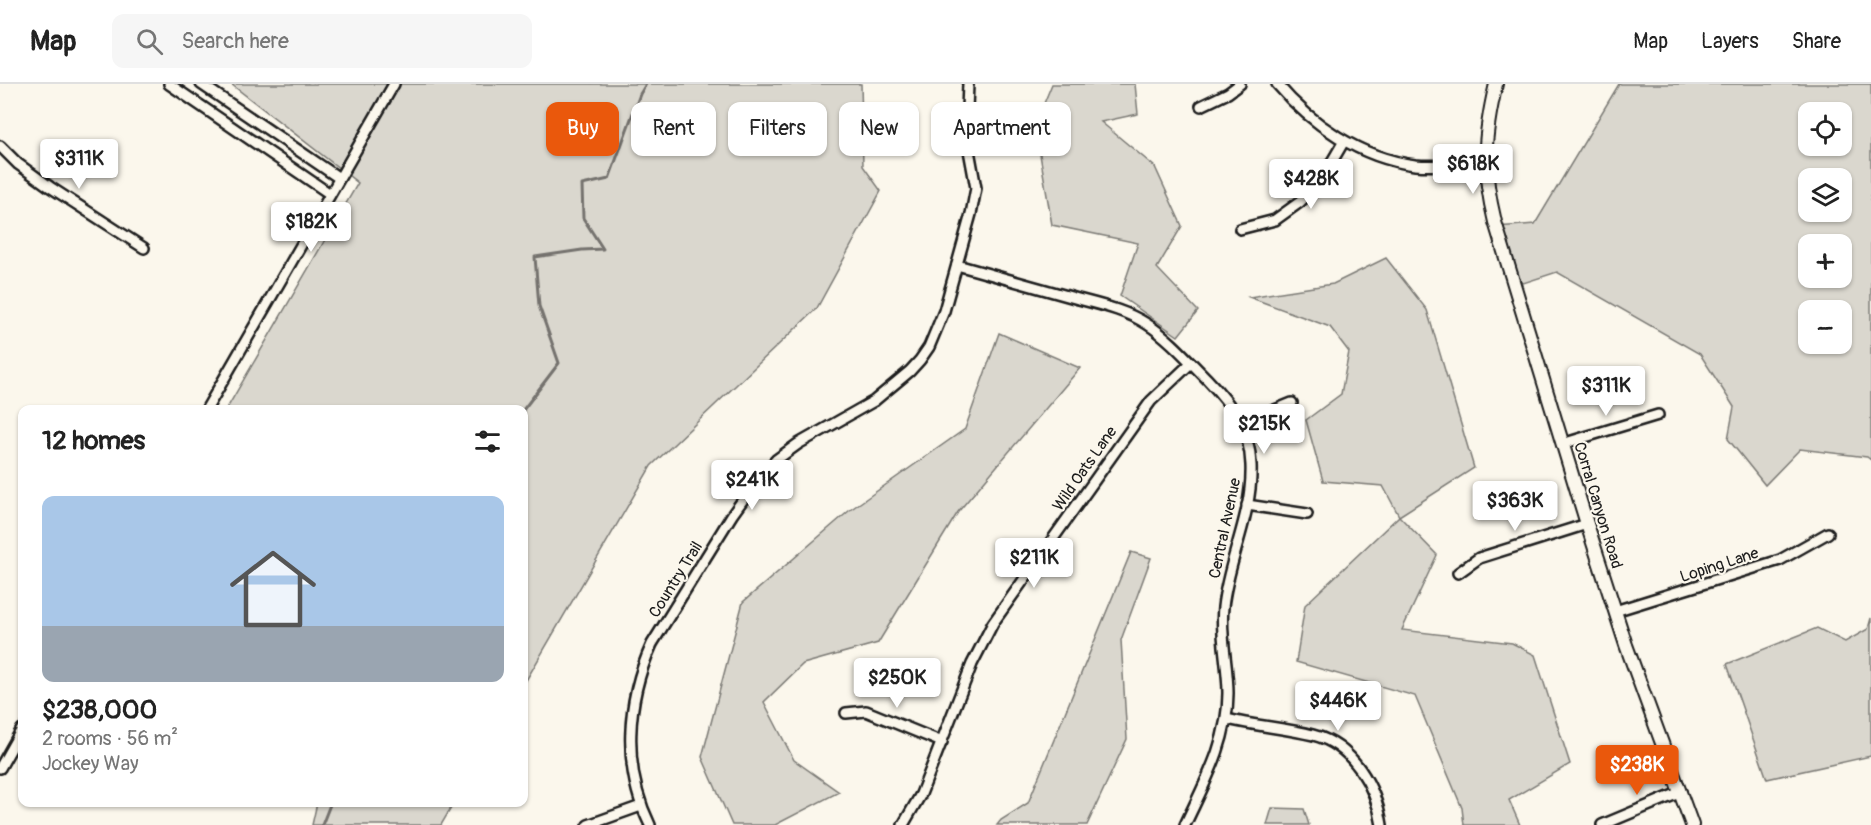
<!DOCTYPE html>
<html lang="en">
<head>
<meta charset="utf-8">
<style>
  body { margin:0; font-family:Pangolin,sans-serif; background:#f6f6f6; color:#222; height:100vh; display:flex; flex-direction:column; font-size:22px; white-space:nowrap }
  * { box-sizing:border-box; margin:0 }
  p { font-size:20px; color:#767676 }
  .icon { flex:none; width:33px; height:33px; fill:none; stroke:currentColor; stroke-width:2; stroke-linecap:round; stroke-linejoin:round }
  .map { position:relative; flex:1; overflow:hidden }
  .sheet { position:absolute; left:18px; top:321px; width:510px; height:402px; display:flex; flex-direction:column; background:#fff; border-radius:12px; box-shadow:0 2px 4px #0004 }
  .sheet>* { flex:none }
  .guide { position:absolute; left:546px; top:18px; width:570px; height:54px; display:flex; gap:12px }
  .controls { position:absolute; left:1798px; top:18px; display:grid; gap:12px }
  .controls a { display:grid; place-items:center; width:54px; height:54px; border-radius:12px; background:#fff; box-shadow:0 2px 4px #0004; font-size:30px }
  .price { position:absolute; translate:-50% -51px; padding:0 14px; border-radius:6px; background:#fff; color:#222; font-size:20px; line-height:39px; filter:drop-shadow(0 2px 3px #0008) }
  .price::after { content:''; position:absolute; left:50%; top:36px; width:18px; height:14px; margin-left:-9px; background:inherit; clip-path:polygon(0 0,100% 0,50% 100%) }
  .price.active { background:#ea580c; color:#fff }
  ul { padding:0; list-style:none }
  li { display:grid; align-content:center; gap:12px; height:318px; padding:0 24px }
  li+li { border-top:2px solid #e0e0e0 }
  li span { display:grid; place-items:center; height:186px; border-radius:12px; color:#555 }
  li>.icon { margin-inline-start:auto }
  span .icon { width:108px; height:108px; fill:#fffc; stroke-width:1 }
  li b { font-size:26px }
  h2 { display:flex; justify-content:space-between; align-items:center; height:72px; padding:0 24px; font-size:26px }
  .tag { padding:0 21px; border-radius:12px; background:#fff; box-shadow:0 2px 4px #0004; font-size:21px; line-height:54px }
  .tag.active { background:#ea580c; color:#fff }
  header { display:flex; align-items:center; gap:36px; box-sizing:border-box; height:84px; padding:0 30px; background:#fff; border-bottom:2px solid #e0e0e0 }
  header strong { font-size:28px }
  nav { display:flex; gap:33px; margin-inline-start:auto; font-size:21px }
  .search { width:420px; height:54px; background:#f6f6f6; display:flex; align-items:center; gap:15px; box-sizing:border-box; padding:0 21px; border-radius:12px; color:#767676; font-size:22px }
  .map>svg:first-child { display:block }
  .green { fill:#dad7ce; stroke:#7b7a75; stroke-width:1.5; fill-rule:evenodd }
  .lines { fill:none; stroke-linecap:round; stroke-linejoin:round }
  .stream { stroke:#74726e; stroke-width:3 }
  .minor-casing { stroke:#1c1c1c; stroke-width:14 }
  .major-casing { stroke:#1c1c1c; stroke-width:16 }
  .minor { stroke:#fbf7ec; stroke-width:9 }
  .major { stroke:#fbf7ec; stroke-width:12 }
  .labels { text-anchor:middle; stroke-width:4.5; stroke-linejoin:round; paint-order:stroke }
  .street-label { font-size:16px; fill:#1c1c1c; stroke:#fbf7ec }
</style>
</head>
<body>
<header>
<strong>Map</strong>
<div class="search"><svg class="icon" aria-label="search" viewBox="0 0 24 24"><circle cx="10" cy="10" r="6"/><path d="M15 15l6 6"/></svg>Search here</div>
<nav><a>Map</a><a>Layers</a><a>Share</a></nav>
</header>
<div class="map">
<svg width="1871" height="741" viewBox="0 0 1871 741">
  <rect width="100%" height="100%" fill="#fbf7ec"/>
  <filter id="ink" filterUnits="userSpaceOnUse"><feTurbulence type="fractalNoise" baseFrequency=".0167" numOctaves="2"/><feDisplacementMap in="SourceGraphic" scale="12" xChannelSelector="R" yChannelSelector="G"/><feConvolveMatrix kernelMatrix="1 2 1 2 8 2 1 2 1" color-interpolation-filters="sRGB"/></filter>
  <g filter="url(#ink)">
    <g class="green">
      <polygon points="231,0 861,0 863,82 881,107 817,224 651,382 524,600 524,326 226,326 358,99"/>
      <polygon points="1052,0 1135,0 1138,30 1101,38 1155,83 1182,142 1157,184 1198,227 1178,252 1120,212 1138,159 1052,141 1035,41"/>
      <path d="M 1619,0 L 1871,0 L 1871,376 L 1867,373 L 1800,365 L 1765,401 L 1728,355 L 1734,323 L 1700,270 L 1557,188 L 1514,202 L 1496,143 L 1535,140 ZM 1809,28 L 1842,28 L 1842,62 L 1809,62 ZM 1809,94 L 1842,94 L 1842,128 L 1809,128 ZM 1809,160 L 1842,160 L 1842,194 L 1809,194 ZM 1809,226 L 1842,226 L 1842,260 L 1809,260 Z"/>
      <polygon points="1386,174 1427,226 1474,384 1399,432 1437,471 1402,546 1512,559 1535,571 1570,680 1509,716 1520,741 1464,741 1462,724 1415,612 1296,578 1305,521 1399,432 1383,402 1323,397 1306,336 1341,310 1349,268 1330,243 1249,213 1333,200"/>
      <polygon points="999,249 1080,284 958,428 878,559 803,580 764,618 794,676 839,708 775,741 732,741 702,673 743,518 850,426 965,345"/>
      <polygon points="1131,468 1151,474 1121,556 1127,655 1087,741 997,741 1001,736 1028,719"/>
      <polygon points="1871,534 1871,672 1767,695 1727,580 1817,544 1845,558 1868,545"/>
      <polygon points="317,719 317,718 454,719 441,741 312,741"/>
      <polygon points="1272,724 1304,725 1309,741 1267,741"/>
    </g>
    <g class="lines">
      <g class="stream">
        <polyline points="523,326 559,279 539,222 535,173 582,166 603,165 583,134 582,101 609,95 640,10 646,0"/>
        <polyline points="322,741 331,718"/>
      </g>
      <defs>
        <g id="minor">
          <polyline points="169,0 330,110"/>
          <polyline points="201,0 339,94"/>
          <path d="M 1277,0 C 1311,40 1360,74 1415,81 C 1438,83 1461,80 1484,79"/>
          <polyline points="1201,22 1228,9 1240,0"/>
          <polyline points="0,62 18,80 50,103 144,164"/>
          <polyline points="1240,145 1275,136 1300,118 1320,98 1344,57"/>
          <path d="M 957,181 C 995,192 1033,202 1071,213 C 1096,220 1124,225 1147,240 C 1169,254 1189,277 1207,295 C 1231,320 1250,345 1251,381 C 1253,430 1228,476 1223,523 C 1220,552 1228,581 1228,609 C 1228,658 1205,698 1185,741"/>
          <polyline points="206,326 394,0"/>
          <polyline points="1241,340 1292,319"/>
          <polyline points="1562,360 1658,331"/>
          <polyline points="1247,421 1307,430"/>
          <polyline points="1458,489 1479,474 1587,440"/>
          <polyline points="1615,527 1780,476 1828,449"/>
          <polyline points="846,629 866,627 942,658"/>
          <path d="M 1227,635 C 1255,642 1285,644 1313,651 C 1353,661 1376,703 1382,741"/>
          <polyline points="0,684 22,645"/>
          <polyline points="588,741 641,722"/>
          <path d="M 650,741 C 622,684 626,617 652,560 L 732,431 L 757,396 L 776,376 L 798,360 L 874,317 L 910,287 L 920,276 L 929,263 L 944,227 L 971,130 L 976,104 L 966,50 L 968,0"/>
          <polyline points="903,741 921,710 972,580 993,539 1151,317 1191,279"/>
          <polyline points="1602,741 1681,708"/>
        </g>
        <path id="major" d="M 1496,0 C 1483,55 1482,84 1495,138 L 1587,440 L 1626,561 L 1692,741"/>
      </defs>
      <use href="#minor" class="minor-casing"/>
      <use href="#major" class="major-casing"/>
      <use href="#minor" class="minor"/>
      <use href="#major" class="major"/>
    </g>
  </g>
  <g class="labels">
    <g class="street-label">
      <text transform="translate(1084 384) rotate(-55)" y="6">Wild Oats Lane</text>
      <text transform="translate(1599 421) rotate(73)" y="6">Corral Canyon Road</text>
      <text transform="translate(1224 444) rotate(-78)" y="6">Central Avenue</text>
      <text transform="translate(1719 480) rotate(-18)" y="6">Loping Lane</text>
      <text transform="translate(675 495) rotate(-58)" y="6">Country Trail</text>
    </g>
  </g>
</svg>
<div class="controls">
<a><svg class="icon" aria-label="locate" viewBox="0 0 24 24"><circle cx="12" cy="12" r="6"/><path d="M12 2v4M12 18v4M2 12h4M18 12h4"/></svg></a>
<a><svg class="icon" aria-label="layers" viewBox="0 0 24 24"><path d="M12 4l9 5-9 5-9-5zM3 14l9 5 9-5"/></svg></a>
<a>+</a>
<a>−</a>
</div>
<b class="price" style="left:79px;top:106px">$311K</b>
<b class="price" style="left:1473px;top:111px">$618K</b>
<b class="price" style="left:1311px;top:126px">$428K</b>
<b class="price" style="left:311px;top:169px">$182K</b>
<b class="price" style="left:1606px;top:333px">$311K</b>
<b class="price" style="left:1264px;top:371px">$215K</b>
<b class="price" style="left:752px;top:427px">$241K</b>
<b class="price" style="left:1515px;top:448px">$363K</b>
<b class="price" style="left:1034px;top:505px">$211K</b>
<b class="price" style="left:897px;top:625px">$250K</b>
<b class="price" style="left:1338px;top:648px">$446K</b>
<b class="price active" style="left:1637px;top:712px">$238K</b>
<div class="guide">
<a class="tag active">Buy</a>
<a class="tag">Rent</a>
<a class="tag">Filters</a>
<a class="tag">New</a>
<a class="tag">Apartment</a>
</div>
<section class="sheet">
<h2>12 homes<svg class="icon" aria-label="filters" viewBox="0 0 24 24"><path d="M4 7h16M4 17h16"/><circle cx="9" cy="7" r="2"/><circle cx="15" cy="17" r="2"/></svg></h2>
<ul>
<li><span style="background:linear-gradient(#a9c7e8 70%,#9aa5b1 0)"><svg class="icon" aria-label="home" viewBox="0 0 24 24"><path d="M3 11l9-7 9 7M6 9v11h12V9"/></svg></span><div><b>$238,000</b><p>2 rooms · 56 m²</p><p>Jockey Way</p></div></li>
</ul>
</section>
</div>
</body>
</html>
